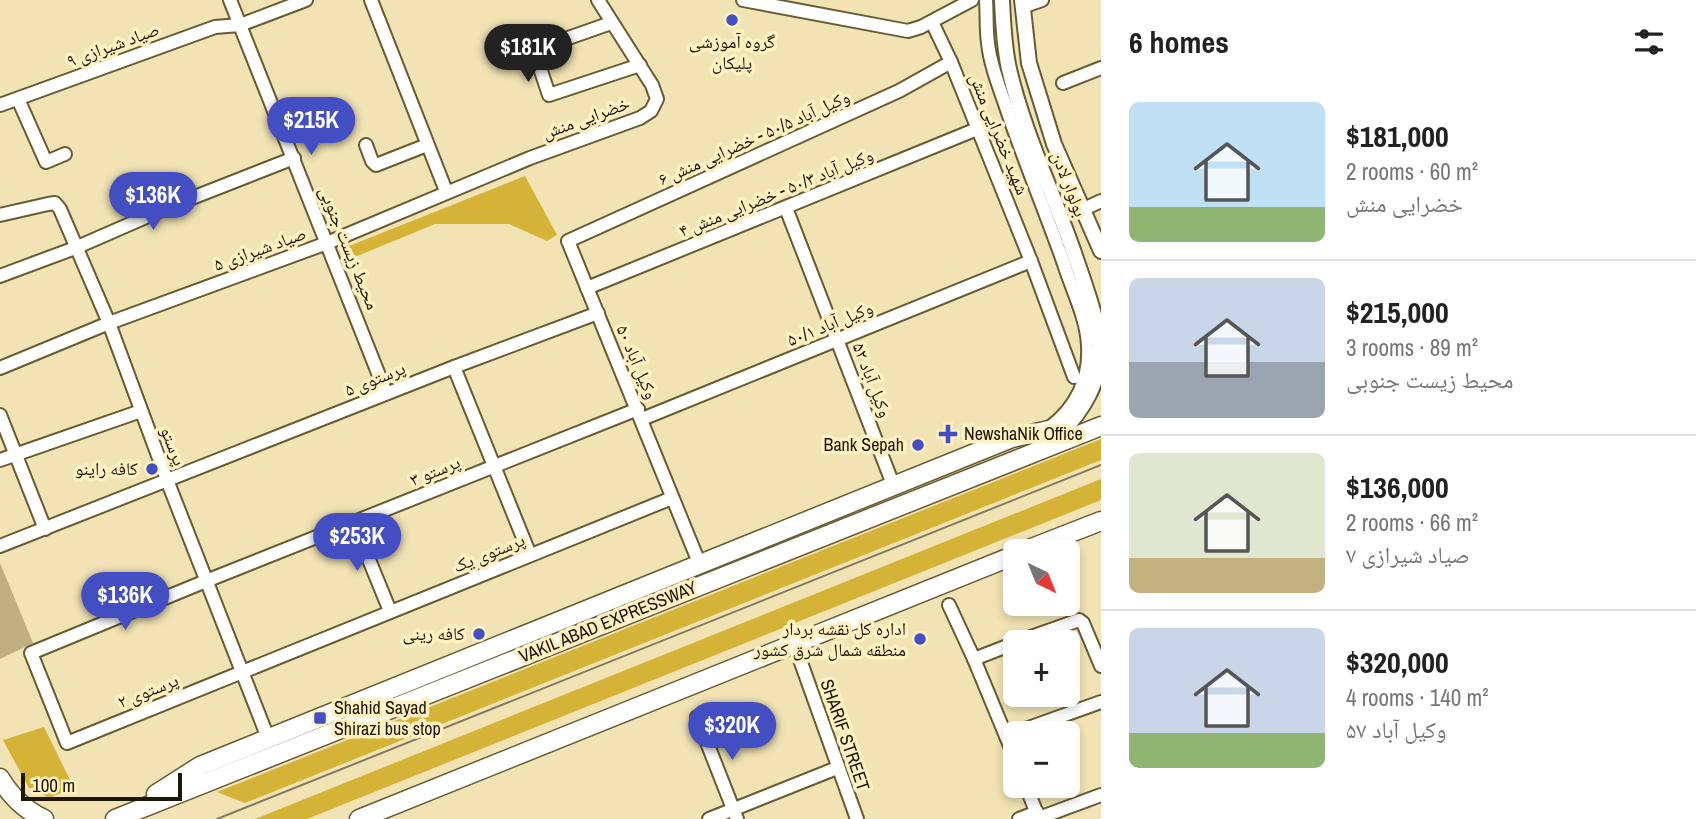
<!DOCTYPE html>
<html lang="en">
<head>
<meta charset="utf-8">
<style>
  body { margin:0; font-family:"Archivo Narrow","Noto Naskh Arabic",sans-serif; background:#f2f2f2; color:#222; height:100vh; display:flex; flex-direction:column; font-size:26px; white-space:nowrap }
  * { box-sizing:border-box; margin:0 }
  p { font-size:23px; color:#767676 }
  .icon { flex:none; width:38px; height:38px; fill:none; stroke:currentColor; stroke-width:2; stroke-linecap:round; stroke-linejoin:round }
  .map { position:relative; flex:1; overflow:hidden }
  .drawer { display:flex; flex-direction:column; background:#fff; width:595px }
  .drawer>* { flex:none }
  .needle { width:46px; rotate:137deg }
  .tools { position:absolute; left:1003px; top:539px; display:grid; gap:14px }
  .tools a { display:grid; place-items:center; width:77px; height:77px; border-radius:10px; background:#fff; box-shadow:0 4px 10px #0003; font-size:35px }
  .scale { position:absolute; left:21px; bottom:18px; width:161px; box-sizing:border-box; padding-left:7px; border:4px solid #1c1706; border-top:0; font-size:19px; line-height:24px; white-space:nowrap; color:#1c1706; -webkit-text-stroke:5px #fff0c1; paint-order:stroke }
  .price { position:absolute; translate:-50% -60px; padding:0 16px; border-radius:24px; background:#424ec2; color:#fff; font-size:23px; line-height:46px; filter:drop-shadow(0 2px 4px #0008) }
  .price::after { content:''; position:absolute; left:50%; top:42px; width:21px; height:16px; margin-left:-10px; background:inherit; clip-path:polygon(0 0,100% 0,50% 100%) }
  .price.selected { background:#222; color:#fff }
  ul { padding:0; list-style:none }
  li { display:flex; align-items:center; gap:21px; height:175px; padding:0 28px }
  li+li { border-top:2px solid #e0e0e0 }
  li span { display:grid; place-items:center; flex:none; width:196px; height:140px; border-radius:10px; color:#555 }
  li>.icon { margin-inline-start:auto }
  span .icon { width:84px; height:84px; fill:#fffc; stroke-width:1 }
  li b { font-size:30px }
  h2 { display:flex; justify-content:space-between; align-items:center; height:84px; padding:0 28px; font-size:30px }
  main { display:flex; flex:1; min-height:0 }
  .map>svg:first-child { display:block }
  .green { fill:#d5b336 }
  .building { fill:#bdaf82 }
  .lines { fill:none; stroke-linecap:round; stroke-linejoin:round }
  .minor-casing { stroke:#685b31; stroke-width:16 }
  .major-casing { stroke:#685b31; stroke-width:18 }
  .highway-casing { stroke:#685b31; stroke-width:21 }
  .minor { stroke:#fff; stroke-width:12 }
  .major { stroke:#fff; stroke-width:14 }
  .highway { stroke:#fff; stroke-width:18 }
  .tram { stroke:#857b5c; stroke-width:2 }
  .poi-dot { fill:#424ec2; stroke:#fff0c1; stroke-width:2.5 }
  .labels { text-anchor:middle; stroke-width:7; stroke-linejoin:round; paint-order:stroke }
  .poi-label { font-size:18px; fill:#1c1706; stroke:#fff0c1; text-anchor:end }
  .street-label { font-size:18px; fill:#1c1706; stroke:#fff0c1 }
</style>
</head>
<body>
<main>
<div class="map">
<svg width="1101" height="819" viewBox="0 0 1101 819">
  <rect width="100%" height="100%" fill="#f1e3b4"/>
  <g class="green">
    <polygon points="525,176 557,235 547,241 509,224 435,224 350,259 344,248"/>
    <polygon points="1101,439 1101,460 245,803 217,792"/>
    <polygon points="1101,479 1101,500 307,819 255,819"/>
    <polygon points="44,727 74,788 49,798 29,788 3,740"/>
  </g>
  <polygon class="building" points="0,563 33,643 0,659"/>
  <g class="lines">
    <defs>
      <g id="minor">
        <polyline points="230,0 386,393"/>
        <polyline points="371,0 446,191"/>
        <polyline points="743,0 908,31 921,27 972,0"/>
        <path d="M 986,0 C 987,14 986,29 988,43 C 990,63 998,84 1005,104 C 1023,158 1045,210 1064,264 C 1072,290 1087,318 1088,346 C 1090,379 1076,408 1049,428"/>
        <polyline points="1022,7 1042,0"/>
        <polyline points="932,22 951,62 1031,261 1074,377"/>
        <polyline points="611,23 534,50 549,95 640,65"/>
        <polyline points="1063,83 1101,68"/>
        <polyline points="18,99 46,162 65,154"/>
        <polyline points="0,105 215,27 240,25 306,0"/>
        <polyline points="366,145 372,161 376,165 427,145"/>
        <polyline points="786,208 894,487"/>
        <polyline points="1084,209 1101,201"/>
        <polyline points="0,215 48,204 55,203 60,209 109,323 167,480 268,738"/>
        <polyline points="0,276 75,248 169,207 294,158"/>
        <polyline points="587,288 977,129"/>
        <polyline points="454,367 530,555"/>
        <polyline points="0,368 109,323 327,243 530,158 640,118 651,111 657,99 652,85 598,0"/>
        <polyline points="638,409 206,581 31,653 67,743 672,498"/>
        <polyline points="0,415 45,529"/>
        <polyline points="642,419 1031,261"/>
        <polyline points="0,460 141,411"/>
        <polyline points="354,523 390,611"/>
        <polyline points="0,546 454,367 598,313"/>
        <polyline points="700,565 568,241 899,91 951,62"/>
        <polyline points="949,605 974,659 1015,758"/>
        <polyline points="1017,642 1079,620 1083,623 1101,666"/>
        <polyline points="794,643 857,819"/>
        <polyline points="974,659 1015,643"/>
        <polyline points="697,717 737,819"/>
        <polyline points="1006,736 1101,702"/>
        <polyline points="1026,786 1039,819"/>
        <polyline points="1039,818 1101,795"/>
        <polyline points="709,819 837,768"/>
        <polyline points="1019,819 1037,812"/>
      </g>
      <g id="major">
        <path d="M 1002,0 C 1003,23 1004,47 1009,69 C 1024,134 1054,194 1075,256 C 1083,279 1100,326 1100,349 C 1100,383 1083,410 1060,434"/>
        <polyline points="1022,0 1029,63 1054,144 1101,251"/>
      </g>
      <g id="highway">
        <polyline points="1024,551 1101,521"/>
        <path d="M 0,778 C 10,795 25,810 44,819"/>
        <polyline points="156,794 200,766 1012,438 1067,426"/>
        <polyline points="115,819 1101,426"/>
        <polyline points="359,819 1015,555"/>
      </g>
    </defs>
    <use href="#minor" class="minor-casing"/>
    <use href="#major" class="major-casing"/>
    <use href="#highway" class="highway-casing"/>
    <use href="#minor" class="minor"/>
    <use href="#major" class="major"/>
    <use href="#highway" class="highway"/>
    <polyline class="tram" points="217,819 1101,465"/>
  </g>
  <g class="poi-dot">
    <circle cx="732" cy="20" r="7"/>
    <path d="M944.5 423.5h7v7h7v7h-7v7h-7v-7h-7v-7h7z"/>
    <circle cx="918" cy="445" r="7"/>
    <circle cx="152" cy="469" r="7"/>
    <circle cx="479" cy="634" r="7"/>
    <circle cx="920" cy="639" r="7"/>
    <rect x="313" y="711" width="14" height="14" rx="3.5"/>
  </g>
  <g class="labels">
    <g class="poi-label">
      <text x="732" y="48" text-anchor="middle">گروه آموزشی<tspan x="732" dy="21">پلیکان</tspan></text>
      <text x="964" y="440" text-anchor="start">NewshaNik Office</text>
      <text x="904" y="451">Bank Sepah</text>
      <text x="138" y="475">کافه راینو</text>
      <text x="906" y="635">اداره کل نقشه بردار<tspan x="906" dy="21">منطقه شمال شرق کشور</tspan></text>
      <text x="465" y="640">کافه رینی</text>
      <text x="334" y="714" text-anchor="start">Shahid Sayad<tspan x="334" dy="21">Shirazi bus stop</tspan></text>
    </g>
    <g class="street-label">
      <text transform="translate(113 45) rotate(-20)" y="6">صیاد شیرازی ۹</text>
      <text transform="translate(586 118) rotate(-20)" y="6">خضرایی منش</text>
      <text transform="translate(999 134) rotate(68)" y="6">شهید خضرایی منش</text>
      <text transform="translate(754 138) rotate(-24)" y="6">وکیل آباد ۵۰/۵ - خضرایی منش ۶</text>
      <text transform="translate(1069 184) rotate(69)" y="6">بولوار لادن</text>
      <text transform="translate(776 193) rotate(-22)" y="6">وکیل آباد ۵۰/۳ - خضرایی منش ۴</text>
      <text transform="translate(349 248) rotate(68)" y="6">محیط زیست جنوبی</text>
      <text transform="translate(260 249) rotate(-20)" y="6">صیاد شیرازی ۵</text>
      <text transform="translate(830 324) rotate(-22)" y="6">وکیل آباد ۵۰/۱</text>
      <text transform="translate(637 362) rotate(67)" y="6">۵۰ وکیل آباد</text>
      <text transform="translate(375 379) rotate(-22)" y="6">پرستوی ۵</text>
      <text transform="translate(872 380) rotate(69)" y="6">۵۲ وکیل آباد</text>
      <text transform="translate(173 446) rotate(69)" y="6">پرستو</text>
      <text transform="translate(435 471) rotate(-22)" y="6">پرستو ۳</text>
      <text transform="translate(489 553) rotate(-22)" y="6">پرستوی یک</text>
      <text transform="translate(608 622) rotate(-22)" y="6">VAKIL ABAD EXPRESSWAY</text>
      <text transform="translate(148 691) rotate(-22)" y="6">پرستوی ۲</text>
      <text transform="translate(845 735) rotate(71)" y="6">SHARIF STREET</text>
    </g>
  </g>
</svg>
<div class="tools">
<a><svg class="needle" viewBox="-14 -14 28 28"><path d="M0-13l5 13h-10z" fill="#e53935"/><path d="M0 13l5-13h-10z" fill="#767676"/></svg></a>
<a>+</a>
<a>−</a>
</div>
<div class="scale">100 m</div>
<b class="price selected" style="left:528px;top:84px">$181K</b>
<b class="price" style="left:311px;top:157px">$215K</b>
<b class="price" style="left:153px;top:232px">$136K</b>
<b class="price" style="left:357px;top:573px">$253K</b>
<b class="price" style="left:125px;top:632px">$136K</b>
<b class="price" style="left:732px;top:762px">$320K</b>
</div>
<section class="drawer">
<h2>6 homes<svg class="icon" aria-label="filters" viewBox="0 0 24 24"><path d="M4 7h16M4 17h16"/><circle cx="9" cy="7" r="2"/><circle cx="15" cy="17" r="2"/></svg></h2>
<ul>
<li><span style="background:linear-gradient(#bfe0f5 75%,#8fb573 0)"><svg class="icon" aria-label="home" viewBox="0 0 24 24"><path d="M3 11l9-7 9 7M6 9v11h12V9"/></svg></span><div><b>$181,000</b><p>2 rooms · 60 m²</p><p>خضرایی منش</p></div></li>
<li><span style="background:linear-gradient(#c9d6e8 60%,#9aa5b1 0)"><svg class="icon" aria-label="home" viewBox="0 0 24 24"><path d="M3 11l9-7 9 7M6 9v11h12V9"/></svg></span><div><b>$215,000</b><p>3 rooms · 89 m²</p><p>محیط زیست جنوبی</p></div></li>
<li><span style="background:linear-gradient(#dfe7d0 75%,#c2b280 0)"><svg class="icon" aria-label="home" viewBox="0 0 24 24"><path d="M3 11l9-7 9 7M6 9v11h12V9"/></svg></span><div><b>$136,000</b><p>2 rooms · 66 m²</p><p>صیاد شیرازی ۷</p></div></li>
<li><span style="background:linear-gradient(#c9d6e8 75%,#8fb573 0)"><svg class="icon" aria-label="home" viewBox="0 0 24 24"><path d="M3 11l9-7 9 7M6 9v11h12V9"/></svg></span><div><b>$320,000</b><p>4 rooms · 140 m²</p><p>۵۷ وکیل آباد</p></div></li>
</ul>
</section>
</main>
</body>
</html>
